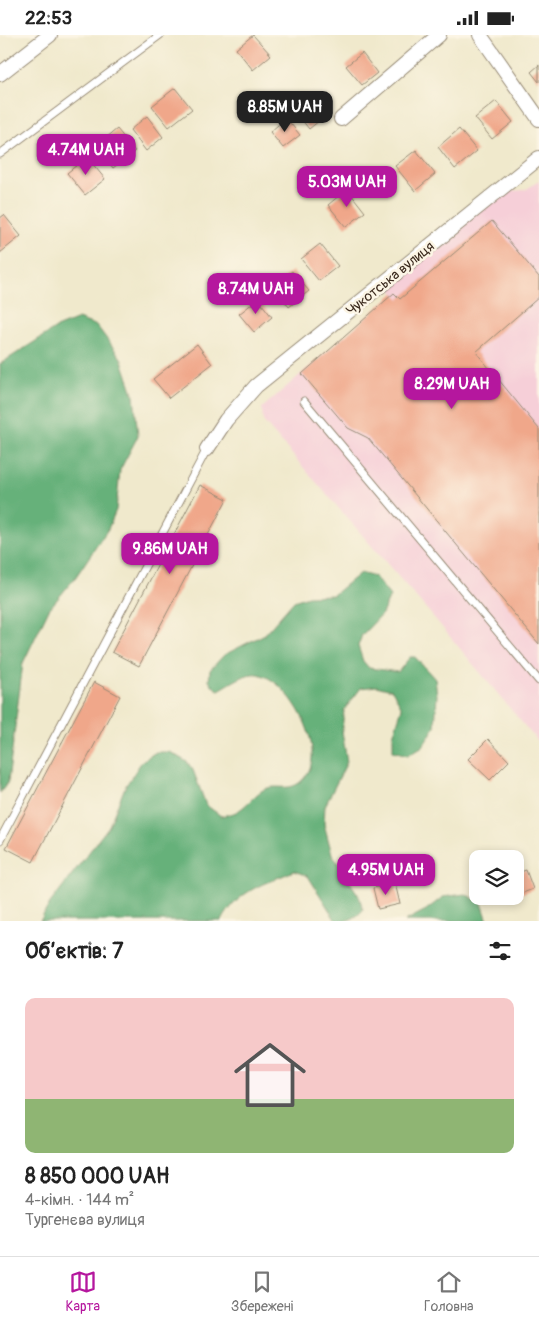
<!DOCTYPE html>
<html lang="uk">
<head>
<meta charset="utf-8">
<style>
  body { margin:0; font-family:Pangolin,sans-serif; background:#f2f2f2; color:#222; height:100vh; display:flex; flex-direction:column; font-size:19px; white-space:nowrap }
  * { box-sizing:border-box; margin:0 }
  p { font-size:16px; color:#767676 }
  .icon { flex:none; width:28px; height:28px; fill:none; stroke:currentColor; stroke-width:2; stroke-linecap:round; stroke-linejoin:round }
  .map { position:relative; height:886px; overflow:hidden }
  .side { display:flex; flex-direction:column; background:#fff; flex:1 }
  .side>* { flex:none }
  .fabs { position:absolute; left:469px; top:815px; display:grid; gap:10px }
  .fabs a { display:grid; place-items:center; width:55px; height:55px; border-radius:10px; background:#fff; box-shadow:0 2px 8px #0003; font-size:25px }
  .price { position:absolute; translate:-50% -42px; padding:0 11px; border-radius:10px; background:#b5179e; color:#fff; font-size:16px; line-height:32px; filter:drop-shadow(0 1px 2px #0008) }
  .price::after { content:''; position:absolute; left:50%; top:30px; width:15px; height:11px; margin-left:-8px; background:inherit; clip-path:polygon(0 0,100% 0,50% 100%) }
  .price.on { background:#222; color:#fff }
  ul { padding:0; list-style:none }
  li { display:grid; align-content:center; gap:10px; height:265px; padding:0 25px }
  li+li { border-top:1px solid #e0e0e0 }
  li span { display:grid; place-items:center; height:155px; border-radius:10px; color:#555 }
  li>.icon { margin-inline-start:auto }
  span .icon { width:90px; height:90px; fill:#fffc; stroke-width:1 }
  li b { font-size:21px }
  h2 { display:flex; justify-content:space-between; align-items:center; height:60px; padding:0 25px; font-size:21px }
  .status { display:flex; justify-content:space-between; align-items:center; height:35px; padding:0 25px; background:#fff; direction:ltr }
  .status svg { height:14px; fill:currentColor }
  .dock { display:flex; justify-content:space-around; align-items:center; height:70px; border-top:1px solid #e0e0e0; background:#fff; font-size:14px; color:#767676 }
  .dock a { display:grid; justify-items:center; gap:2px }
  .dock .on { color:#b5179e }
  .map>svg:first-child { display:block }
  .built { fill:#f6cfd8 }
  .forest { fill:#66b17a; stroke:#506e4c }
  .building { fill:#f0a78a }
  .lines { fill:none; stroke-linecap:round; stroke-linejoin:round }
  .service-casing { stroke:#968a75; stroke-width:9 }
  .minor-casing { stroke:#968a75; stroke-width:16 }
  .service { stroke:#fff; stroke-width:7 }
  .minor { stroke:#fff; stroke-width:14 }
  .labels { text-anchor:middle; stroke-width:5; stroke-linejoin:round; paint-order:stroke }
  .street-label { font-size:14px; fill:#3b2a1e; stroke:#fcf5e5 }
</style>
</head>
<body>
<div class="status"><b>22:53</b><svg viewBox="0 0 49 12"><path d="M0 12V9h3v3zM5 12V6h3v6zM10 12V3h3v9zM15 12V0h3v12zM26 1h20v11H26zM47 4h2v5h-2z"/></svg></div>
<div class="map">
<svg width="539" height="886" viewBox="0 0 539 886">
  <rect width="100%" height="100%" fill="#fcf5e5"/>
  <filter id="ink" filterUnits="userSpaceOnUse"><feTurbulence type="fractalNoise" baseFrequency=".02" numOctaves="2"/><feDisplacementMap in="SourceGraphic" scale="10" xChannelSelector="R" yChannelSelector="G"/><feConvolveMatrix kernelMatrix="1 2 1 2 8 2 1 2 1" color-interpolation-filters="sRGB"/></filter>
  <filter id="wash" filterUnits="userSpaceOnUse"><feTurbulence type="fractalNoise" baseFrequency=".0096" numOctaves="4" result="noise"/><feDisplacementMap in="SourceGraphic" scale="20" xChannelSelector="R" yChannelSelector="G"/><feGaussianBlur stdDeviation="1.12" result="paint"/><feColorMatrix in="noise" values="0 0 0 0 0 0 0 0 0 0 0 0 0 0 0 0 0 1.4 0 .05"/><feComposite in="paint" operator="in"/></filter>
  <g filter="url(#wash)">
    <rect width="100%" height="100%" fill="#f0e9cc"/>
    <polygon class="built" points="539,146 539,708 436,585 263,386 262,373 394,258 387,250 487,169 510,156 525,155"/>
    <g class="forest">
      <polygon points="78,284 97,291 121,323 134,361 138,401 120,435 116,475 108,494 75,543 49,574 23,628 8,747 0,758 0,329 56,293"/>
      <path d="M 360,538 L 375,542 L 390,561 L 382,579 L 362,600 L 358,611 L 363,626 L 369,633 L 398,637 L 410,622 L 415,622 L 435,644 L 437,660 L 435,692 L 423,711 L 408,720 L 393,716 L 393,701 L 402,673 L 392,655 L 376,651 L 361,653 L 344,675 L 342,696 L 347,727 L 325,771 L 324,789 L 332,819 L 359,861 L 363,875 C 355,884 348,886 336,886 L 308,841 L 294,836 C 264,849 238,855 222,886 L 40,886 L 50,868 L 109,791 L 125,752 L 142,726 L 156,717 L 170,717 L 187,727 L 193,735 L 206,770 L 221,781 C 226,780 232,779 236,777 C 246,772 253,761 263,755 C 277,747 291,760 305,742 C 328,714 291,646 258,639 C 246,637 230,649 219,655 L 215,653 L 209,646 L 210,635 L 224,620 L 265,599 L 294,566 L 308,561 L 333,560 Z"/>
      <polygon points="465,859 482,868 488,886 405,886 426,875 443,862"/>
    </g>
    <g id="blocks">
      <g class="building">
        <polygon points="253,0 271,20 253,35 236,14"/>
        <polygon points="362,18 377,38 362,50 346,31"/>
        <polygon points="539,30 539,47 531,37"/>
        <polygon points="175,53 192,74 169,92 152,71"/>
        <polygon points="310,62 325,81 309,94 294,75"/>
        <polygon points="496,66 513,87 492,104 475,83"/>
        <polygon points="147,81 163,102 146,116 130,95"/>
        <polygon points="286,83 300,100 283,113 270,97"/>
        <polygon points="117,94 135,116 113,133 96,111"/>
        <polygon points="459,94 477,116 455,134 438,112"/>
        <polygon points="416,115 435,139 415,156 395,131"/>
        <polygon points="87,122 105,144 85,160 67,138"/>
        <polygon points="347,154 365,177 346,192 328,170"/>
        <polygon points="4,180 21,201 0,218 0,183"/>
        <polygon points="492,186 539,242 539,262 476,317 539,394 539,609 368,403 348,393 302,339 394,258 400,264"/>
        <polygon points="320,209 338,231 319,246 301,224"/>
        <polygon points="292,236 309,256 289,272 273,251"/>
        <polygon points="258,264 272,282 254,297 239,279"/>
        <polygon points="197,309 212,329 169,363 153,344"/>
        <polygon points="200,450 227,464 139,631 112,617"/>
        <polygon points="94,647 120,661 33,827 6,813"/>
        <polygon points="488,704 509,726 490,745 468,724"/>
        <polygon points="526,835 533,854 515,861 515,839"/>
        <polygon points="395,848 400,869 378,874 373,853"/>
      </g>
    </g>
  </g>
  <g filter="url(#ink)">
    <use href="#blocks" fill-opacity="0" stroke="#968a75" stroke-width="1"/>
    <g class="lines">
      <defs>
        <g id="service">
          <polyline points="0,119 160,0"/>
          <polyline points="304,366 539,646"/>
          <polyline points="0,805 207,414"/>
        </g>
        <g id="minor">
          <polyline points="480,0 539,84"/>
          <polyline points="0,39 50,0"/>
          <polyline points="341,84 439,0"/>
          <polyline points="207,414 226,385 256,351 539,123"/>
        </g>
      </defs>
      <use href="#service" class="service-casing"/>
      <use href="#minor" class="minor-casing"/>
      <use href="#service" class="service"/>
      <use href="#minor" class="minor"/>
    </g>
  </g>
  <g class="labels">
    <g class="street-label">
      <text transform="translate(390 243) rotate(-39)" y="5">Чукотська вулиця</text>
    </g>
  </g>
</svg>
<div class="fabs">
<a><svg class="icon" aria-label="layers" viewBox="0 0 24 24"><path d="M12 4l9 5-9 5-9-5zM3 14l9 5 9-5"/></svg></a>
</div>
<b class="price on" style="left:285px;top:98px">8.85M UAH</b>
<b class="price" style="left:86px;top:141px">4.74M UAH</b>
<b class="price" style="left:347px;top:173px">5.03M UAH</b>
<b class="price" style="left:256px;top:280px">8.74M UAH</b>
<b class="price" style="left:452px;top:375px">8.29M UAH</b>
<b class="price" style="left:170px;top:540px">9.86M UAH</b>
<b class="price" style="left:386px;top:861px">4.95M UAH</b>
</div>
<section class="side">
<h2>Об’єктів: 7<svg class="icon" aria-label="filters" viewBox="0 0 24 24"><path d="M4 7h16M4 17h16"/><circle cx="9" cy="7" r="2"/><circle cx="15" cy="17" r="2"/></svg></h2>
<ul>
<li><span style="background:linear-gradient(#f6c9c9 65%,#8fb573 0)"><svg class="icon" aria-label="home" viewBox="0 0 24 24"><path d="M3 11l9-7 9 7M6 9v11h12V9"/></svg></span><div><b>8 850 000 UAH</b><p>4-кімн. · 144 m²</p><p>Тургенєва вулиця</p></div></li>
</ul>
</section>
<nav class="dock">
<a class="on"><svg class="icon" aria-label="map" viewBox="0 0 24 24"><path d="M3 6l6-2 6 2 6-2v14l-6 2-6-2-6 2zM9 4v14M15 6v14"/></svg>Карта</a>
<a><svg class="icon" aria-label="saved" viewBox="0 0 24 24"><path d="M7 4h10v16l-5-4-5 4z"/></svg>Збережені</a>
<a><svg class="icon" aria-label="home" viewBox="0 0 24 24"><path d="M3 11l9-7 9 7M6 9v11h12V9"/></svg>Головна</a>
</nav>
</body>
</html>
